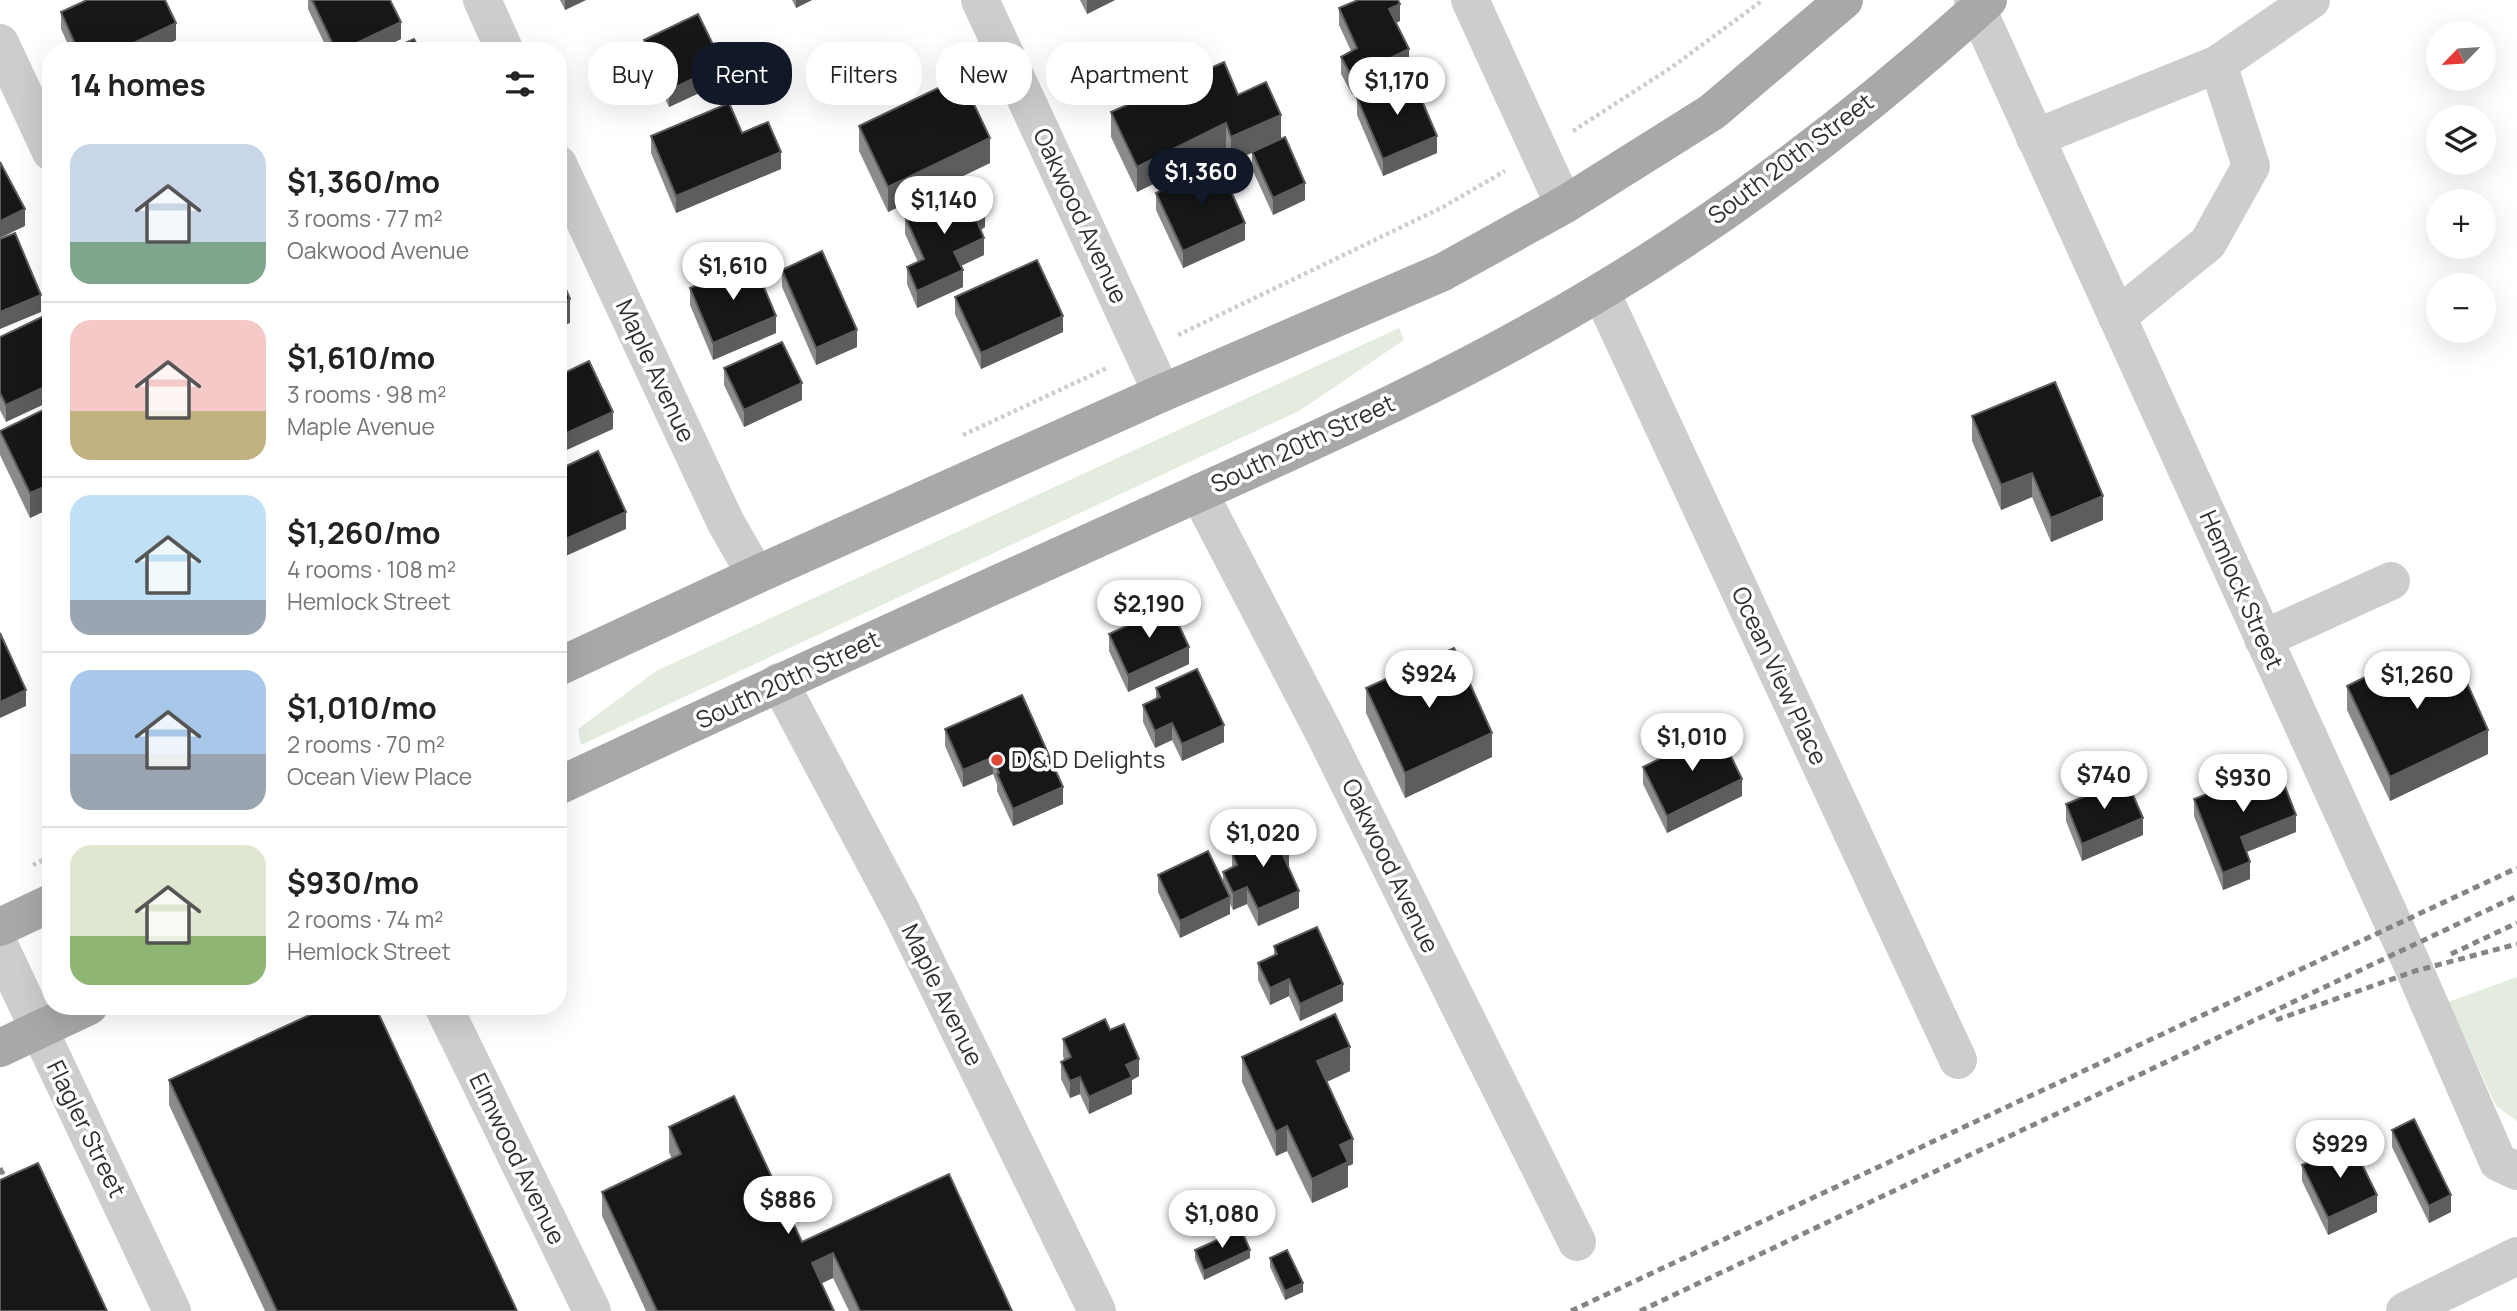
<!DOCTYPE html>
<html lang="en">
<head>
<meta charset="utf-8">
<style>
  body { margin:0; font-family:Manrope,sans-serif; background:#f6f6f6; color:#222; height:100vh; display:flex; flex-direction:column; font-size:26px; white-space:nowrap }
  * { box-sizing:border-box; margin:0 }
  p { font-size:23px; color:#767676 }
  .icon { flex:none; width:38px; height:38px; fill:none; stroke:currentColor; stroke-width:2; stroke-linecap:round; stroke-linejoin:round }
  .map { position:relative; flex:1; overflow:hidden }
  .panel { position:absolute; left:42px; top:42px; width:525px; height:973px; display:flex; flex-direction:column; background:#fff; border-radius:28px; box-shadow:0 7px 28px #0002 }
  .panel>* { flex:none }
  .banner { position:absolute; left:588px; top:42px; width:665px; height:63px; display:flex; gap:14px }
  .needle { width:46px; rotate:245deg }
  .buttons { position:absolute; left:2426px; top:21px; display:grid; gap:14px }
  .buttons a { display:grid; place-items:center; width:70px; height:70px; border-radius:50%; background:#fff; box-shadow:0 7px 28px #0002; font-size:35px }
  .price { position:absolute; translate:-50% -60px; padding:0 16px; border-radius:24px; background:#fff; color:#222; font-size:23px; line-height:46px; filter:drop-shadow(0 2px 4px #0008) }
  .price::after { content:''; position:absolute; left:50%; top:42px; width:21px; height:16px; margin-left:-10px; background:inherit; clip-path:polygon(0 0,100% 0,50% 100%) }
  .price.current { background:#111827; color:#fff }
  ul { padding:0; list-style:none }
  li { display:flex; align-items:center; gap:21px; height:175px; padding:0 28px }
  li+li { border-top:2px solid #e0e0e0 }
  li span { display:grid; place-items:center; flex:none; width:196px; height:140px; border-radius:21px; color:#555 }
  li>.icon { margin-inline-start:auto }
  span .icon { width:84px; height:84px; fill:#fffc; stroke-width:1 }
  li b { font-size:30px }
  h2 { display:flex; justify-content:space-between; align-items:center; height:84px; padding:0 28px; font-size:30px }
  .pill { padding:0 24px; border-radius:28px; background:#fff; box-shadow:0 7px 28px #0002; font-size:24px; line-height:63px }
  .pill.current { background:#111827; color:#fff }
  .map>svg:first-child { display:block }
  .green { fill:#e4ecdf }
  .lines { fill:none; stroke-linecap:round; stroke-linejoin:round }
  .path { stroke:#cdcdcd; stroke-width:4.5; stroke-dasharray:3.5 3.5; stroke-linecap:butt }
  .minor { stroke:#cdcdcd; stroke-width:38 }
  .major { stroke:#a8a8a8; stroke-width:38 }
  .rail { stroke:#858585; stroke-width:5; stroke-dasharray:7 5; stroke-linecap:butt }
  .wall { fill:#8b8b8b }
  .shaded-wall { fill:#5d5d5d }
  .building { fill:#171717; stroke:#5d5d5d; stroke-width:2 }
  .poi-dot { fill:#df493a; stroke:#fff; stroke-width:2.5 }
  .labels { text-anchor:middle; stroke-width:7; stroke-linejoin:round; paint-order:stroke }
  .street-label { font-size:24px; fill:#303030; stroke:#fff }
  .poi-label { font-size:24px; fill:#303030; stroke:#fff; text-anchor:start }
</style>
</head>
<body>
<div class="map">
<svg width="2517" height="1311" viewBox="0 0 2517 1311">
  <rect width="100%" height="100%" fill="#fff"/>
  <g class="green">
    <polygon points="1399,328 1404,340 1299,411 581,745 578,729 656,671"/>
    <polygon points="2517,977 2517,1121 2496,1106 2448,1002"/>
  </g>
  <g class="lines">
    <g class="path">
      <polyline points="1573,131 1672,67 1763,0"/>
      <polyline points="1178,335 1443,207 1505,171"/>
      <polyline points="963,435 1107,368"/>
      <polyline points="33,865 51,856"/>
    </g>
    <g class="minor">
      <polyline points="482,0 505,51"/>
      <polyline points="980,0 1162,393"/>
      <polyline points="1470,0 1564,205"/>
      <polyline points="1973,0 2415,971 2498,1162 2517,1171"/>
      <polyline points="0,43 51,152"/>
      <polyline points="2035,138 2218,64 2311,0"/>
      <polyline points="558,164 726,523 756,575"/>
      <polyline points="1601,292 1958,1060"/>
      <polyline points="2117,317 2208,243 2251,166 2218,64"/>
      <polyline points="1199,493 1323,731 1577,1242"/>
      <polyline points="2263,639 2391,581"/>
      <polyline points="779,682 901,911 1097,1311"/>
      <polyline points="0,947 172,1311"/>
      <polyline points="443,1006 592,1311"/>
      <polyline points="2405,1311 2517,1256"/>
    </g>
    <g class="major">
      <polyline points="558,667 756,575 1162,393 1443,272 1564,205 1712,112 1844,0"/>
      <path d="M 558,786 C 747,697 937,611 1128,525 C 1287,453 1450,383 1600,292 C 1739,209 1868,109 1988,0"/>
      <polyline points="0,927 51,903"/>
      <polyline points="0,1048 89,1006"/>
    </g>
    <g class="rail">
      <polyline points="2451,954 2517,923"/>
      <polyline points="2276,1020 2415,971 2517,944"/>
      <polyline points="0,1168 13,1194"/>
      <polyline points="1571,1311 2517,868"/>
      <polyline points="1640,1311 2517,896"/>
    </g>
  </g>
  <g class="wall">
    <polygon points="308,0 390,0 401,39 376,51 328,51 308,9"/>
    <polygon points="560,0 586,0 565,10"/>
    <polygon points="792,0 812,0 796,8"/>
    <polygon points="1080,0 1115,0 1087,14"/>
    <polygon points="1339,8 1400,21 1396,23 1409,66 1352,94 1341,74 1341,57 1351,51 1339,25"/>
    <polygon points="61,12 176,40 153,51 71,51 61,29"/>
    <polygon points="644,40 723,82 669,107 644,57"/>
    <polygon points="1238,95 1281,139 1305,200 1273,215 1252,169 1252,153 1231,162 1226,148 1137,192 1111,137 1111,112"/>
    <polygon points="1357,98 1437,153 1383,176 1357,115"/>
    <polygon points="859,126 990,163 888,212 859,151"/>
    <polygon points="742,133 781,169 676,213 651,153 651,136"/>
    <polygon points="1156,193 1245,240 1183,268 1156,210"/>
    <polygon points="905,217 985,227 981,230 984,255 961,266 963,287 917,308 907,284 907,267 918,262 905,234"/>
    <polygon points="782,270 857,347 816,365 782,287"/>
    <polygon points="690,288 776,333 713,360 690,305"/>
    <polygon points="955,297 1063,332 981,369 955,314"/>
    <polygon points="46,315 6,422 0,410 0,337"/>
    <polygon points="724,368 802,400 744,427 724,385"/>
    <polygon points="51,406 51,508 30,518 0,455 0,431"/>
    <polygon points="1972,416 2103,520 2051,542 2032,497 2001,510 1972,441"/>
    <polygon points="51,526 51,547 49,544 49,527"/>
    <polygon points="1109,634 1189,664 1128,692 1109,651"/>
    <polygon points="2423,672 2488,754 2390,801 2347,710 2347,686"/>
    <polygon points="1156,688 1224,742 1182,761 1172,740 1155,748 1143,722 1143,705 1156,699"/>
    <polygon points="1366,688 1492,757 1405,798 1366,713"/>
    <polygon points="1022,695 1063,804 1013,826 997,791 997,784 993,774 963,787 945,746 945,729"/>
    <polygon points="1643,767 1742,796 1667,833 1643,784"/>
    <polygon points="2194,799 2296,832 2247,852 2250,879 2223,890 2194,816"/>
    <polygon points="2066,804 2143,835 2082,861 2066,821"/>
    <polygon points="1259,831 1289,866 1288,867 1299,908 1258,926 1247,904 1233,910 1230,904 1230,914 1180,938 1158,892 1158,875 1223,883 1223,872 1232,868 1232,853 1259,841"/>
    <polygon points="1274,946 1343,1001 1300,1021 1289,996 1270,1005 1258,980 1258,963 1274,956"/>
    <polygon points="1110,1030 1139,1076 1132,1080 1132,1094 1089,1114 1080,1094 1070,1098 1061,1079 1061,1062 1064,1060 1063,1056 1063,1039"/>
    <polygon points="1242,1057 1350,1071 1327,1082 1353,1164 1348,1166 1348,1187 1312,1203 1287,1151 1276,1156 1242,1082"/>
    <polygon points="169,1080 517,1311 265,1311 169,1105"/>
    <polygon points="669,1127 802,1242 1012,1311 849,1311 833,1278 821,1283 834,1311 646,1311 602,1216 602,1192 672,1159 669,1152"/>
    <polygon points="2392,1130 2451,1212 2429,1223 2392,1147"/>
    <polygon points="2302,1165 2377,1212 2328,1235 2302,1181"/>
    <polygon points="1195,1250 1250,1258 1204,1280 1195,1259"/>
    <polygon points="1270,1258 1303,1292 1285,1300 1270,1267"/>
  </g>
  <g class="shaded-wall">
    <polygon points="565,0 586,0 565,10"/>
    <polygon points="796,0 812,0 796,8"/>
    <polygon points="1087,0 1115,0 1087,14"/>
    <polygon points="1400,4 1400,21 1389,26 1389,9"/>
    <polygon points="401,22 401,39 376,51 340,51"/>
    <polygon points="176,23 176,40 153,51 117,51"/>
    <polygon points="1409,49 1409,66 1352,94 1352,77"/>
    <polygon points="723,65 723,82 669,107 669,90"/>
    <polygon points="1281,115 1281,139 1231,162 1231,137"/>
    <polygon points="1226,123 1226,148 1137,192 1137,167"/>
    <polygon points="1437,136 1437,153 1383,176 1383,159"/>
    <polygon points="990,138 990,163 888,212 888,187"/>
    <polygon points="781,152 781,169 676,213 676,196"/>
    <polygon points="1305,183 1305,200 1273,215 1273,198"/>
    <polygon points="25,209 25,226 0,238 0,221"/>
    <polygon points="985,210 985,227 975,233 975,216"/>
    <polygon points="1245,223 1245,240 1183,268 1183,251"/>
    <polygon points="984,238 984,255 954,269 954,252"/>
    <polygon points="963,270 963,287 917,308 917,291"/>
    <polygon points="41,295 41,312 0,329 0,312"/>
    <polygon points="570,299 570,323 558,328 558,304"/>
    <polygon points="776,316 776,333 713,360 713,343"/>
    <polygon points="1063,316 1063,332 981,369 981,353"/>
    <polygon points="857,330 857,347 816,365 816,348"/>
    <polygon points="802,383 802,400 744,427 744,410"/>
    <polygon points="51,384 51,401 6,422 6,405"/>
    <polygon points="613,412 613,429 558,454 558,437"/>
    <polygon points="2032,473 2032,497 2001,510 2001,485"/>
    <polygon points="51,484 51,508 30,518 30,493"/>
    <polygon points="2103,496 2103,520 2051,542 2051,518"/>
    <polygon points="626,512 626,529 559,559 559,542"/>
    <polygon points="1189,647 1189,664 1128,692 1128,675"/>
    <polygon points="26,690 26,706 0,718 0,702"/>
    <polygon points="1172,723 1172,740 1155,748 1155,731"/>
    <polygon points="1224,725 1224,742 1182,761 1182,744"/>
    <polygon points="2488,730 2488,754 2390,801 2390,777"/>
    <polygon points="1492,733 1492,757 1405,798 1405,773"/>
    <polygon points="993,757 993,774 963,787 963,770"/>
    <polygon points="1742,779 1742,796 1667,833 1667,816"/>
    <polygon points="1063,787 1063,804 1013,826 1013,809"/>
    <polygon points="2296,815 2296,832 2241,854 2241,837"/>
    <polygon points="2143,818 2143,835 2082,861 2082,844"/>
    <polygon points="1289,849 1289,866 1282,870 1282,853"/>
    <polygon points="2250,862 2250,879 2223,890 2223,873"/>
    <polygon points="1247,887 1247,904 1233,910 1233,893"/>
    <polygon points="1299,891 1299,908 1258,926 1258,909"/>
    <polygon points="1230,897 1230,914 1180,938 1180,921"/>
    <polygon points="1289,979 1289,996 1270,1005 1270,988"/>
    <polygon points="1343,984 1343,1001 1300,1021 1300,1004"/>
    <polygon points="1350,1047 1350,1071 1317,1086 1317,1061"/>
    <polygon points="1139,1059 1139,1076 1132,1080 1132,1094 1089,1114 1089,1097 1126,1065"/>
    <polygon points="1080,1077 1080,1094 1070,1098 1070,1081"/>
    <polygon points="1287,1126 1287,1151 1276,1156 1276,1132"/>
    <polygon points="1353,1139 1353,1164 1348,1166 1348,1187 1312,1203 1312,1179 1340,1145"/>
    <polygon points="2377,1195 2377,1212 2328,1235 2328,1218"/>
    <polygon points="2451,1195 2451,1212 2429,1223 2429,1206"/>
    <polygon points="1250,1250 1250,1258 1204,1280 1204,1271"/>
    <polygon points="833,1253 833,1278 812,1288 812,1263"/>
    <polygon points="1303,1283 1303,1292 1285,1300 1285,1291"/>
  </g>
  <g class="building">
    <polygon points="87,0 165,0 176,23 117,51 78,51 61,12"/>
    <polygon points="312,0 390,0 401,22 340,51 336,51"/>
    <polygon points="1358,0 1398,0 1400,4 1389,9 1409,49 1352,77 1341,57 1357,48 1339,8"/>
    <polygon points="698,14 723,65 669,90 644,40"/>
    <polygon points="414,39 420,51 387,51"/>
    <polygon points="1224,62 1238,95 1266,82 1281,115 1231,137 1226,123 1137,167 1111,112"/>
    <polygon points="1411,75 1437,136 1383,159 1357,98"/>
    <polygon points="961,77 990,138 888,187 859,126"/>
    <polygon points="729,103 742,133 768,122 781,152 676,196 651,136"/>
    <polygon points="1285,137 1305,183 1273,198 1252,152"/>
    <polygon points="0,162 25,209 0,221"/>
    <polygon points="1219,164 1245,223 1183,251 1156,193"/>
    <polygon points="972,185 985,210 975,216 984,238 954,252 963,270 917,291 907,267 924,259 905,217"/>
    <polygon points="15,233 41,295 0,312 0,239"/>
    <polygon points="822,251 857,330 816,348 782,270"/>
    <polygon points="1037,260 1063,316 981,353 955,297"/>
    <polygon points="753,261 776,316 713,343 690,288"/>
    <polygon points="558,270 570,299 558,304"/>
    <polygon points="46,315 51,325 51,384 6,405 0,393 0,337"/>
    <polygon points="782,342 802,383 744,410 724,368"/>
    <polygon points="589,361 613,412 558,437 558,376"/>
    <polygon points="2055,382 2103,496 2051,518 2032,473 2001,485 1972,416"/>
    <polygon points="51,406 51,484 30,493 0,431"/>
    <polygon points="598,451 626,512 559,542 558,470"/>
    <polygon points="1170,606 1189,647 1128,675 1109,634"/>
    <polygon points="0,633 26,690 0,702"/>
    <polygon points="1454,648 1492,733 1405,773 1366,688"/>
    <polygon points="2414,653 2423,672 2455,656 2488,730 2390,777 2347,686"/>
    <polygon points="1197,669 1224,725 1182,744 1172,723 1155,731 1143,705 1160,697 1156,688"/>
    <polygon points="1022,695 1063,787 1013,809 997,774 999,773 993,757 963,770 945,729"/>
    <polygon points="1718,730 1742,779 1667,816 1643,767"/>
    <polygon points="2277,766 2296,815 2241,837 2250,862 2223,873 2194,799"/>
    <polygon points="2126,779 2143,818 2082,844 2066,804"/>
    <polygon points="1277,823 1289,849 1282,853 1299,891 1258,909 1247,887 1233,893 1223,872 1237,865 1232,853 1263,839 1259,831"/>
    <polygon points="1208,851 1230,897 1180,921 1158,875"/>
    <polygon points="1317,927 1343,984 1300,1004 1289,979 1270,988 1258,963 1277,954 1274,946"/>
    <polygon points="329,1006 375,1006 517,1311 277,1311 169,1080"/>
    <polygon points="1335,1014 1350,1047 1317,1061 1353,1139 1340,1145 1348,1162 1312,1179 1287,1126 1276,1132 1242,1057"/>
    <polygon points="1105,1019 1110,1030 1124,1024 1139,1059 1126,1065 1132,1077 1089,1097 1080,1077 1070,1081 1061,1062 1071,1057 1063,1039"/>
    <polygon points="734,1096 802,1242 949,1174 1012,1311 860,1311 833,1253 812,1263 834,1311 657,1311 602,1192 681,1154 669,1127"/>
    <polygon points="2414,1119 2451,1195 2429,1206 2392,1130"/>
    <polygon points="2351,1142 2377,1195 2328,1218 2302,1165"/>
    <polygon points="38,1163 107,1311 0,1311 0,1180"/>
    <polygon points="1241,1229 1250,1250 1204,1271 1195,1250"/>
    <polygon points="1287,1250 1303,1283 1285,1291 1270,1258"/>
  </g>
  <circle class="poi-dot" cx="997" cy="760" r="7"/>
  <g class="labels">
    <g class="street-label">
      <text transform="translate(1791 159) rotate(-37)" y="8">South 20th Street</text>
      <text transform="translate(1080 216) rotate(65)" y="8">Oakwood Avenue</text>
      <text transform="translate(655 371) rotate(65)" y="8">Maple Avenue</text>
      <text transform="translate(1303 444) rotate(-25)" y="8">South 20th Street</text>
      <text transform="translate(2241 590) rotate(66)" y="8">Hemlock Street</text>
      <text transform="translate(1779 676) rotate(65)" y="8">Ocean View Place</text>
      <text transform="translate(788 680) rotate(-25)" y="8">South 20th Street</text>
      <text transform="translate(1390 866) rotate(64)" y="8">Oakwood Avenue</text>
      <text transform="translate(942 995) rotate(64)" y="8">Maple Avenue</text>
      <text transform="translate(86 1129) rotate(64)" y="8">Flagler Street</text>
      <text transform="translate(517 1159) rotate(64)" y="8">Elmwood Avenue</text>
    </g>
    <g class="poi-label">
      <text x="1011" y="768">D &amp; D Delights</text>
    </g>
  </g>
</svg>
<div class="buttons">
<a><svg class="needle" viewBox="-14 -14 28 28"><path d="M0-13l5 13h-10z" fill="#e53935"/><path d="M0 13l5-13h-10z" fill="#767676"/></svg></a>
<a><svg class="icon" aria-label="layers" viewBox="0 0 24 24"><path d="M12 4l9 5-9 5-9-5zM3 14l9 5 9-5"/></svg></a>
<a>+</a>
<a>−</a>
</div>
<b class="price" style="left:1397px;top:117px">$1,170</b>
<b class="price current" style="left:1201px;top:208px">$1,360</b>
<b class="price" style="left:944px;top:236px">$1,140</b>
<b class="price" style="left:733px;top:302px">$1,610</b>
<b class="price" style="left:1149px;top:640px">$2,190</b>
<b class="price" style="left:1429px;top:710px">$924</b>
<b class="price" style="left:2417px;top:711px">$1,260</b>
<b class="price" style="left:1692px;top:773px">$1,010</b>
<b class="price" style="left:2104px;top:811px">$740</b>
<b class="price" style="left:2243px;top:814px">$930</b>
<b class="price" style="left:1263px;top:869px">$1,020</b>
<b class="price" style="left:2340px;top:1180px">$929</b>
<b class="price" style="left:788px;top:1236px">$886</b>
<b class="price" style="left:1222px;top:1250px">$1,080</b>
<div class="banner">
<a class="pill">Buy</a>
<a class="pill current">Rent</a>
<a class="pill">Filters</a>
<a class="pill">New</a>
<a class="pill">Apartment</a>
</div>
<section class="panel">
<h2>14 homes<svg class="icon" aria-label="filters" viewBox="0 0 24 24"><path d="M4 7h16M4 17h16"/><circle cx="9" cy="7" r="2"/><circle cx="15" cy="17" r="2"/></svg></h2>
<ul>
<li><span style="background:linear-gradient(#c9d6e8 70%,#7fa58c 0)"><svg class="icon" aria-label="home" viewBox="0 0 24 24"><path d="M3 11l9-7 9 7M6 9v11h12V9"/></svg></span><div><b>$1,360/mo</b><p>3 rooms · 77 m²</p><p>Oakwood Avenue</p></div></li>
<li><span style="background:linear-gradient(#f6c9c9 65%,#c2b280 0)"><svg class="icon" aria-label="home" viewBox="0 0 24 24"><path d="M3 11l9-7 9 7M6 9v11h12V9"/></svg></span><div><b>$1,610/mo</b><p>3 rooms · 98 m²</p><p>Maple Avenue</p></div></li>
<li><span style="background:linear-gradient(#bfe0f5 75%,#9aa5b1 0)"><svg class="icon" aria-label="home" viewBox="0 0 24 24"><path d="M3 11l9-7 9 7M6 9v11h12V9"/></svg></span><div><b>$1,260/mo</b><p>4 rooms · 108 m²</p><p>Hemlock Street</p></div></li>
<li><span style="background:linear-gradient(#a9c7e8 60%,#9aa5b1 0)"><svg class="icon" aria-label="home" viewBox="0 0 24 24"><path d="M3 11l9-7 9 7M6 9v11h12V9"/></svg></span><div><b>$1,010/mo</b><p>2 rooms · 70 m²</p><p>Ocean View Place</p></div></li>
<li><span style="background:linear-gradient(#dfe7d0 65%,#8fb573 0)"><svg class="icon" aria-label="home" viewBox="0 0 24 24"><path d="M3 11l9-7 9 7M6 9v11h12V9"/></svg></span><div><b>$930/mo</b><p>2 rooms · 74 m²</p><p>Hemlock Street</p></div></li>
</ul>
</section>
</div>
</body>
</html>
